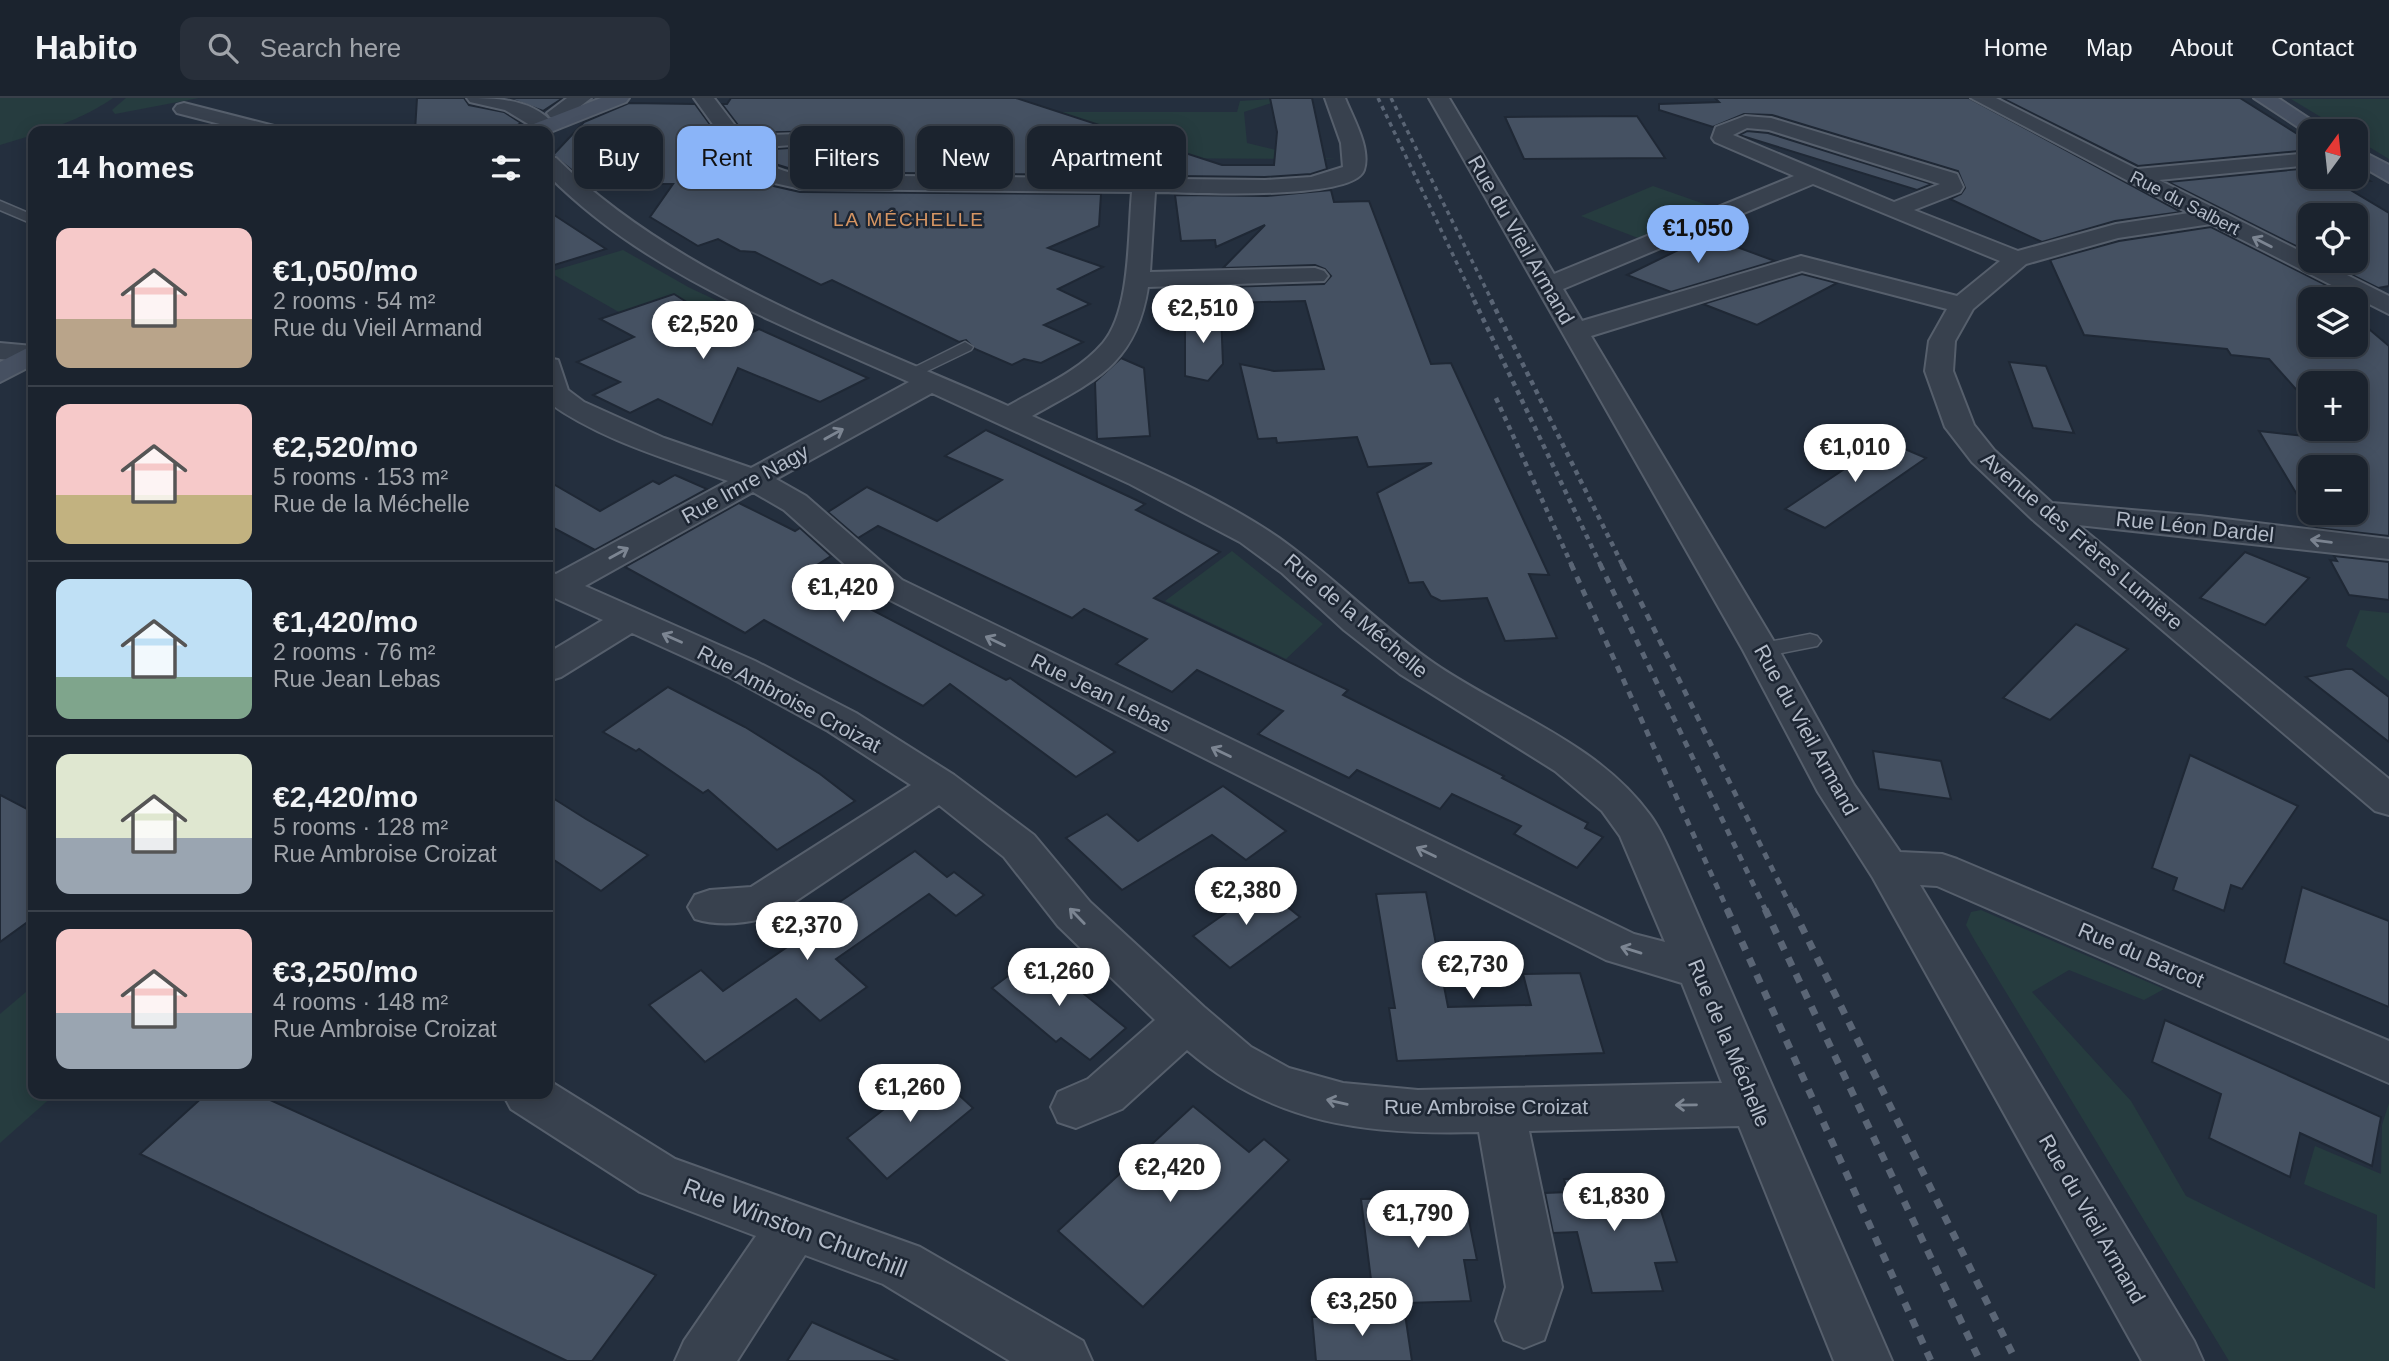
<!DOCTYPE html>
<html lang="en">
<head>
<meta charset="utf-8">
<style>
  body { margin:0; font-family:Arial,sans-serif; background:#282f3a; color:#f1f3f6; height:100vh; display:flex; flex-direction:column; font-size:26px; white-space:nowrap }
  * { box-sizing:border-box; margin:0 }
  p { font-size:23px; color:#a0a4aa }
  .icon { flex:none; width:38px; height:38px; fill:none; stroke:currentColor; stroke-width:2; stroke-linecap:round; stroke-linejoin:round }
  .map { position:relative; flex:1; overflow:hidden }
  .details { position:absolute; left:28px; top:28px; width:525px; height:973px; display:flex; flex-direction:column; background:#1b232e; border-radius:14px; box-shadow:0 4px 18px #0003,0 0 0 2px #39404a }
  .details>* { flex:none }
  .guide { position:absolute; left:574px; top:28px; width:665px; height:63px; display:flex; gap:14px }
  .needle { width:46px; rotate:15deg }
  .fabs { position:absolute; left:2298px; top:21px; display:grid; gap:14px }
  .fabs a { display:grid; place-items:center; width:70px; height:70px; border-radius:14px; background:#1b232e; box-shadow:0 4px 18px #0003,0 0 0 2px #39404a; font-size:35px }
  .price { position:absolute; translate:-50% -60px; padding:0 16px; border-radius:24px; background:#fff; color:#222; font-size:23px; line-height:46px; filter:drop-shadow(0 2px 4px #0008) }
  .price::after { content:''; position:absolute; left:50%; top:42px; width:21px; height:16px; margin-left:-10px; background:inherit; clip-path:polygon(0 0,100% 0,50% 100%) }
  .price.active { background:#8ab4f8; color:#111 }
  ul { padding:0; list-style:none }
  li { display:flex; align-items:center; gap:21px; height:175px; padding:0 28px }
  li+li { border-top:2px solid #39404a }
  li span { display:grid; place-items:center; flex:none; width:196px; height:140px; border-radius:14px; color:#555 }
  li>.icon { margin-inline-start:auto }
  span .icon { width:84px; height:84px; fill:#fffc; stroke-width:1 }
  li b { font-size:30px }
  h2 { display:flex; justify-content:space-between; align-items:center; height:84px; padding:0 28px; font-size:30px }
  .tag { padding:0 24px; border-radius:14px; background:#1b232e; box-shadow:0 4px 18px #0003,0 0 0 2px #39404a; font-size:24px; line-height:63px }
  .tag.active { background:#8ab4f8; color:#111 }
  header { display:flex; align-items:center; gap:42px; box-sizing:border-box; height:98px; padding:0 35px; background:#1b232e; border-bottom:2px solid #39404a }
  header strong { font-size:33px }
  nav { display:flex; gap:38px; margin-inline-start:auto; font-size:24px }
  .search { width:490px; height:63px; background:#282f3a; display:flex; align-items:center; gap:18px; box-sizing:border-box; padding:0 24px; border-radius:14px; color:#a0a4aa; font-size:26px }
  .map>svg:first-child { display:block }
  .green { fill:#263c3f }
  .lines { fill:none; stroke-linecap:round; stroke-linejoin:round }
  .stream { fill:#394c67; fill-rule:evenodd }
  .building { fill:#455162; stroke:#1f2835; stroke-width:2; fill-rule:evenodd }
  .lane-casing { stroke:#565f6c; stroke-width:3 }
  .street-casing { stroke:#565f6c; stroke-width:4 }
  .secondary-casing { stroke:#565f6c; stroke-width:4 }
  .lane { fill:#38414e; fill-rule:evenodd }
  .street { fill:#38414e; fill-rule:evenodd }
  .secondary { fill:#465061; fill-rule:evenodd }
  .rail-far3 { stroke:#5a6575; stroke-width:3.5; stroke-dasharray:4.5 4.5; stroke-linecap:butt }
  .rail-far2 { stroke:#5a6575; stroke-width:4.5; stroke-dasharray:5 5; stroke-linecap:butt }
  .rail-far1 { stroke:#5a6575; stroke-width:5; stroke-dasharray:7 7; stroke-linecap:butt }
  .rail { stroke:#5a6575; stroke-width:7; stroke-dasharray:9 9; stroke-linecap:butt }
  .oneway { stroke:#7c8592 }
  .labels { text-anchor:middle; stroke-width:5; stroke-linejoin:round; paint-order:stroke }
  .far-street-label { font-size:18px; fill:#b4bcc9; stroke:#1d2633 }
  .far-neighbourhood-label { font-size:19px; letter-spacing:2px; fill:#d59563; stroke:#1d2633 }
  .street-label { font-size:21px; fill:#b4bcc9; stroke:#1d2633 }
  .near-street-label { font-size:24px; fill:#b4bcc9; stroke:#1d2633 }
</style>
</head>
<body>
<header>
<strong>Habito</strong>
<div class="search"><svg class="icon" aria-label="search" viewBox="0 0 24 24"><circle cx="10" cy="10" r="6"/><path d="M15 15l6 6"/></svg>Search here</div>
<nav><a>Home</a><a>Map</a><a>About</a><a>Contact</a></nav>
</header>
<div class="map">
<svg width="2389" height="1263" viewBox="0 0 2389 1263">
  <rect width="100%" height="100%" fill="#242f3e"/>
  <g class="green">
    <path d="M 0,0 L 113,0 C 95,13 54,33 33,33 L 33,37 L 0,47 Z"/>
    <polygon points="126,0 199,0 115,16 112,12"/>
    <polygon points="892,0 927,0 926,3 957,14 1237,14 1240,3 1286,0 1244,14 1247,45 1284,54 1287,58 1337,61 1119,60 1120,41 917,42 930,7 889,7"/>
    <polygon points="2291,1 2389,1 2389,61 2356,41 2356,33 2344,33"/>
    <polygon points="1653,88 1710,108 1638,140 1581,118"/>
    <polygon points="623,152 690,190 750,218 678,248 549,174"/>
    <polygon points="1232,453 1323,526 1286,561 1165,503"/>
    <polygon points="2360,512 2389,515 2389,583 2346,548"/>
    <polygon points="1981,812 2164,891 2144,902 2069,872 2032,894 2131,1003 2186,1098 2375,1191 2377,1117 2304,1086 2315,1048 2381,1076 2382,1027 2389,1005 2389,1263 2229,1263 1975,843 1966,827 1971,814"/>
    <polygon points="33,888 33,996 55,996 0,1045 0,916"/>
  </g>
  <g class="lines">
    <polygon class="stream" points="483,7 496,10 493,12 483,9"/>
  </g>
  <g class="building">
    <polygon points="417,0 464,0 469,7 504,14 521,25 507,33 415,33"/>
    <polygon points="508,0 563,0 543,13"/>
    <polygon points="731,0 1016,0 1222,67 1274,67 1277,34 1270,0 1312,0 1327,71 1311,76 1265,79 801,74 775,66 757,52 820,48 831,41 828,33 744,35 722,6 727,6"/>
    <polygon points="1715,0 1969,0 2181,114 2115,123 2042,144 1950,101 1961,96 1965,90 1958,73 1772,17 1744,16 1713,29 1659,12 1659,6 1719,4"/>
    <polygon points="2002,0 2240,0 2310,44 2310,52 2138,68"/>
    <polygon points="629,5 695,6 744,73 760,85 800,94 1101,96 1099,128 1048,150 1103,169 1058,191 1090,206 1044,227 1083,244 1041,265 1024,261 1012,267 975,251 966,242 959,244 832,182 821,187 755,154 740,153 718,141 698,148 650,119 673,86 589,86 553,57 584,24"/>
    <polygon points="1637,18 1665,60 1524,61 1505,19"/>
    <polygon points="1747,33 1768,35 1932,86 1917,92 1739,37"/>
    <polygon points="2310,70 2310,79 2356,79 2356,73 2370,83 2334,82 2389,115 2389,188 2378,190 2324,163 2356,163 2356,117 2310,117 2310,155 2168,84"/>
    <polygon points="1331,92 1334,104 1369,103 1431,266 1451,265 1549,477 1529,476 1557,540 1505,543 1487,500 1441,503 1431,498 1423,484 1409,485 1377,395 1432,365 1368,369 1357,339 1277,345 1276,340 1258,341 1240,266 1274,273 1324,271 1305,203 1227,205 1224,189 1324,186 1331,178 1325,171 1315,167 1223,170 1265,127 1216,149 1215,142 1181,143 1175,97 1267,98"/>
    <polygon points="548,113 606,151 548,169"/>
    <path d="M 2211,129 L 2340,194 L 2327,196 L 2334,201 L 2310,201 L 2310,247 L 2356,247 L 2356,220 L 2389,248 L 2389,438 L 2317,430 L 2259,333 L 2341,342 L 2331,331 L 2356,331 L 2356,285 L 2310,285 L 2310,307 L 2269,261 L 2231,257 L 2227,251 L 2084,237 L 2050,162 L 2119,143 ZM 2310,369 L 2356,369 L 2356,415 L 2310,415 Z"/>
    <polygon points="1707,138 1775,163 1671,194 1627,177"/>
    <polygon points="1802,176 1837,185 1757,227 1703,206"/>
    <polygon points="674,196 742,239 759,231 868,280 820,304 738,270 712,327 658,301 630,315 593,297 620,284 577,264 634,239 600,221"/>
    <polygon points="1185,215 1221,215 1223,266 1208,283 1185,278"/>
    <polygon points="1121,260 1144,270 1150,338 1097,341 1095,284"/>
    <polygon points="2009,264 2046,268 2074,335 2033,330"/>
    <polygon points="986,332 1145,406 1136,412 1220,454 1154,500 1348,592 1343,597 1504,678 1502,680 1588,725 1585,730 1603,739 1577,770 1514,736 1521,728 1452,696 1440,711 1357,672 1349,680 1258,636 1283,613 1197,572 1172,594 1116,566 1147,541 1084,511 1072,520 878,428 858,440 828,414 867,389 937,423 1002,382 945,358"/>
    <polygon points="1886,343 1926,360 1825,430 1785,411"/>
    <polygon points="675,377 707,391 595,452 548,427 548,383 600,413 653,383 659,386"/>
    <polygon points="739,405 795,433 800,430 831,458 803,476 1006,582 1010,580 1115,654 1076,679 950,586 923,608 764,522 745,535 625,469"/>
    <polygon points="2245,454 2309,480 2265,527 2200,500"/>
    <polygon points="2334,458 2389,464 2389,502 2349,497 2330,462 2337,463"/>
    <polygon points="2076,526 2128,551 2050,622 2003,600"/>
    <polygon points="2346,571 2352,571 2389,599 2389,644 2306,579"/>
    <polygon points="668,589 745,629 820,676 855,703 777,752 708,692 703,695 639,651 636,653 603,634"/>
    <polygon points="1873,653 1941,663 1951,701 1879,691"/>
    <polygon points="2190,657 2298,708 2242,791 2231,787 2224,813 2173,792 2177,780 2152,770"/>
    <polygon points="1223,688 1286,733 1246,762 1212,737 1122,792 1066,740 1107,716 1138,743"/>
    <polygon points="0,697 33,714 33,820 0,844"/>
    <polygon points="548,697 586,721 648,757 601,793 548,758"/>
    <polygon points="915,753 947,779 954,774 984,797 956,818 929,796 836,861 867,889 820,923 796,901 705,964 649,907 701,872 723,893 844,810 838,805"/>
    <polygon points="1263,789 1300,819 1230,870 1193,838"/>
    <polygon points="2302,789 2389,823 2389,909 2284,865"/>
    <polygon points="1426,794 1448,909 1531,907 1523,876 1580,875 1604,955 1397,963 1389,910 1395,910 1376,796"/>
    <polygon points="1036,857 1126,930 1090,962 1061,940 1056,944 992,890"/>
    <polygon points="2165,922 2381,1019 2372,1068 2300,1035 2290,1079 2209,1040 2221,996 2152,964"/>
    <polygon points="933,973 973,1010 887,1081 847,1040"/>
    <polygon points="206,996 257,996 656,1177 592,1263 567,1263 140,1056"/>
    <polygon points="1193,1008 1249,1054 1264,1041 1289,1062 1143,1209 1058,1133"/>
    <polygon points="1630,1080 1636,1100 1657,1100 1677,1164 1655,1165 1663,1193 1592,1195 1577,1134 1553,1135 1545,1095 1567,1094 1564,1081"/>
    <polygon points="1454,1099 1456,1113 1467,1113 1477,1162 1464,1162 1471,1203 1374,1206 1361,1101"/>
    <polygon points="1405,1216 1412,1263 1316,1263 1312,1219"/>
    <polygon points="812,1224 899,1263 787,1263"/>
  </g>
  <g class="lines">
    <defs>
      <g id="lane">
        <polygon points="0,103 33,117 33,126 0,112"/>
        <polygon points="965,244 973,249 971,252 917,278 911,280 903,275"/>
        <polygon points="1810,536 1817,538 1821,543 1817,548 1761,559 1750,552 1753,547"/>
      </g>
      <g id="street">
        <path d="M 467,0 C 497,0 535,1 555,28 L 552,32 L 538,32 L 505,12 L 470,4 Z"/>
        <polygon points="567,0 591,0 574,13 579,18 576,22 569,24 550,19 547,15"/>
        <path d="M 694,0 L 714,0 L 743,38 L 826,35 L 829,39 L 826,43 L 819,45 L 752,50 C 766,68 780,73 801,77 L 1265,82 L 1311,79 L 1343,69 L 1341,45 L 1325,0 L 1345,0 C 1353,20 1371,50 1364,72 C 1354,104 1186,94 1155,94 L 1150,174 L 1315,170 L 1324,173 L 1328,178 L 1324,183 L 1148,189 C 1136,267 1094,283 1032,318 C 1110,353 1210,392 1279,440 C 1334,479 1380,528 1435,566 C 1507,615 1598,645 1650,717 C 1662,733 1669,752 1677,769 L 1892,1263 L 1834,1263 L 1739,1028 L 1529,1033 L 1562,1189 L 1544,1242 L 1524,1250 L 1504,1242 L 1496,1223 L 1506,1189 L 1479,1034 C 1368,1037 1274,1027 1187,952 L 1122,1011 L 1076,1030 L 1058,1024 L 1051,1009 L 1058,994 L 1088,981 L 1155,922 L 1058,828 L 1004,759 L 939,707 L 775,817 C 750,825 720,829 695,821 L 688,809 L 695,797 L 710,792 L 751,789 L 911,687 L 828,633 L 729,579 L 632,535 L 561,579 L 548,583 L 548,555 L 603,522 L 548,497 L 548,474 L 556,476 L 728,383 C 668,361 600,342 548,304 L 548,260 L 558,262 L 568,292 L 584,304 L 664,340 L 751,370 L 909,284 C 783,227 647,177 548,77 L 548,59 L 556,60 C 679,180 853,239 1008,308 C 1041,289 1078,274 1103,245 C 1131,212 1128,136 1132,94 L 801,91 L 761,82 L 745,71 ZM 932,295 L 1130,386 L 1240,444 L 1282,475 L 1344,532 L 1400,576 L 1555,673 L 1602,713 L 1620,738 L 1665,844 L 1634,836 L 902,482 L 806,398 L 776,381 ZM 753,394 L 784,412 L 878,496 L 1606,862 L 1682,885 L 1722,985 L 1418,992 L 1343,985 L 1289,970 L 1251,949 L 1204,909 L 1090,804 L 1034,737 L 954,677 L 856,615 L 755,563 L 585,488 Z"/>
        <path d="M 1429,0 L 1449,0 L 1554,176 L 1794,78 L 1715,44 L 1712,40 L 1716,29 L 1745,18 L 1771,20 L 1957,76 L 1963,89 L 1960,94 L 1914,112 L 2018,153 L 2116,126 L 2189,115 L 1971,0 L 1996,0 L 2137,71 L 2310,55 L 2310,67 L 2159,82 L 2310,158 L 2310,163 L 2319,163 L 2389,198 L 2389,216 L 2211,126 L 2118,140 L 2026,166 L 1973,211 L 1955,243 L 1953,273 L 1974,327 L 1994,352 L 2052,405 L 2200,418 L 2389,441 L 2389,461 L 2078,427 L 2389,681 L 2389,717 L 2375,713 L 2032,421 L 1972,364 L 1945,329 L 1925,273 L 1929,243 L 1947,211 L 1802,173 L 1591,238 L 1779,552 L 1854,687 L 1900,754 L 1942,756 L 1957,761 L 2389,943 L 2389,985 L 1937,788 L 1920,787 L 2194,1243 L 2203,1263 L 2142,1263 L 1873,780 L 1818,694 L 1743,552 ZM 1747,30 L 1769,32 L 1940,86 L 1894,104 L 1733,37 ZM 1813,86 L 2000,163 L 1957,198 L 1801,158 L 1582,223 L 1563,191 Z"/>
        <polygon points="184,5 278,29 281,33 247,33 177,15 174,11 177,7"/>
        <polygon points="0,245 33,248 33,264 0,261"/>
        <polygon points="548,982 675,1061 920,1149 1083,1243 1092,1263 1010,1263 883,1186 805,1157 737,1263 675,1263 684,1243 756,1138 640,1094 511,1011 503,996 548,996"/>
      </g>
      <g id="secondary">
        <polygon points="601,0 629,0 626,4 548,35 523,33 526,29"/>
        <polygon points="2254,0 2278,0 2328,33 2310,33 2310,37"/>
        <polygon points="2356,50 2389,67 2389,84 2356,65"/>
        <polygon points="33,247 33,267 0,284 0,264"/>
      </g>
    </defs>
    <use href="#lane" class="lane-casing"/>
    <use href="#street" class="street-casing"/>
    <use href="#secondary" class="secondary-casing"/>
    <use href="#lane" class="lane"/>
    <use href="#street" class="street"/>
    <use href="#secondary" class="secondary"/>
    <g class="rail-far3">
      <polyline points="1378,0 1475,203"/>
      <polyline points="1391,0 1492,203"/>
    </g>
    <g class="rail-far2">
      <polyline points="1474,202 1601,468"/>
      <polyline points="1491,202 1623,468"/>
      <polyline points="1496,300 1572,468"/>
    </g>
    <g class="rail-far1">
      <polyline points="1571,466 1728,813"/>
      <polyline points="1600,466 1766,813"/>
      <polyline points="1622,466 1793,813"/>
    </g>
    <g class="rail">
      <polyline points="1727,811 1931,1263"/>
      <polyline points="1765,811 1980,1263"/>
      <polyline points="1793,811 2016,1263"/>
    </g>
  </g>
  <defs><path id="oneway-shaft" d="M-6 0H5M1.5-3L5.5 0L1.5 3" fill="none" stroke-width="1.6" stroke-linecap="round" stroke-linejoin="round" transform="scale(1.75)"/></defs>
  <g class="oneway">
    <use href="#oneway-shaft" transform="translate(2262 144) rotate(-153)"/>
    <use href="#oneway-shaft" transform="translate(834 336) rotate(-29)"/>
    <use href="#oneway-shaft" transform="translate(2321 443) rotate(-173)"/>
    <use href="#oneway-shaft" transform="translate(619 455) rotate(-29)"/>
    <use href="#oneway-shaft" transform="translate(672 540) rotate(-156)"/>
    <use href="#oneway-shaft" transform="translate(995 543) rotate(-154)"/>
    <use href="#oneway-shaft" transform="translate(1221 654) rotate(-154)"/>
    <use href="#oneway-shaft" transform="translate(1426 754) rotate(-154)"/>
    <use href="#oneway-shaft" transform="translate(1077 818) rotate(-134)"/>
    <use href="#oneway-shaft" transform="translate(1631 852) rotate(-163)"/>
    <use href="#oneway-shaft" transform="translate(1337 1004) rotate(-167)"/>
    <use href="#oneway-shaft" transform="translate(1686 1007) rotate(179)"/>
  </g>
  <g class="labels">
    <g class="far-street-label">
      <text transform="translate(2185 105) rotate(27)" y="6">Rue du Salbert</text>
    </g>
    <g class="far-neighbourhood-label">
      <text x="909" y="128">LA MÉCHELLE</text>
    </g>
    <g class="street-label">
      <text transform="translate(1521 142) rotate(60)" y="7">Rue du Vieil Armand</text>
      <text transform="translate(745 386) rotate(-29)" y="7">Rue Imre Nagy</text>
      <text transform="translate(2195 429) rotate(6)" y="7">Rue Léon Dardel</text>
      <text transform="translate(2082 443) rotate(41)" y="7">Avenue des Frères Lumière</text>
      <text transform="translate(1356 518) rotate(40)" y="7">Rue de la Méchelle</text>
      <text transform="translate(1101 595) rotate(26)" y="7">Rue Jean Lebas</text>
      <text transform="translate(789 601) rotate(28)" y="7">Rue Ambroise Croizat</text>
      <text transform="translate(1806 632) rotate(61)" y="7">Rue du Vieil Armand</text>
      <text transform="translate(2141 857) rotate(23)" y="7">Rue du Barcot</text>
      <text transform="translate(1729 945) rotate(67)" y="7">Rue de la Méchelle</text>
      <text x="1486" y="1016">Rue Ambroise Croizat</text>
      <text transform="translate(2092 1121) rotate(60)" y="7">Rue du Vieil Armand</text>
    </g>
    <g class="near-street-label">
      <text transform="translate(795 1130) rotate(21)" y="8">Rue Winston Churchill</text>
    </g>
  </g>
</svg>
<div class="fabs">
<a><svg class="needle" viewBox="-14 -14 28 28"><path d="M0-13l5 13h-10z" fill="#e53935"/><path d="M0 13l5-13h-10z" fill="#a0a4aa"/></svg></a>
<a><svg class="icon" aria-label="locate" viewBox="0 0 24 24"><circle cx="12" cy="12" r="6"/><path d="M12 2v4M12 18v4M2 12h4M18 12h4"/></svg></a>
<a><svg class="icon" aria-label="layers" viewBox="0 0 24 24"><path d="M12 4l9 5-9 5-9-5zM3 14l9 5 9-5"/></svg></a>
<a>+</a>
<a>−</a>
</div>
<b class="price active" style="left:1698px;top:167px">€1,050</b>
<b class="price" style="left:1203px;top:247px">€2,510</b>
<b class="price" style="left:703px;top:263px">€2,520</b>
<b class="price" style="left:1855px;top:386px">€1,010</b>
<b class="price" style="left:843px;top:526px">€1,420</b>
<b class="price" style="left:1246px;top:829px">€2,380</b>
<b class="price" style="left:807px;top:864px">€2,370</b>
<b class="price" style="left:1473px;top:903px">€2,730</b>
<b class="price" style="left:1059px;top:910px">€1,260</b>
<b class="price" style="left:910px;top:1026px">€1,260</b>
<b class="price" style="left:1170px;top:1106px">€2,420</b>
<b class="price" style="left:1614px;top:1135px">€1,830</b>
<b class="price" style="left:1418px;top:1152px">€1,790</b>
<b class="price" style="left:1362px;top:1240px">€3,250</b>
<div class="guide">
<a class="tag">Buy</a>
<a class="tag active">Rent</a>
<a class="tag">Filters</a>
<a class="tag">New</a>
<a class="tag">Apartment</a>
</div>
<section class="details">
<h2>14 homes<svg class="icon" aria-label="filters" viewBox="0 0 24 24"><path d="M4 7h16M4 17h16"/><circle cx="9" cy="7" r="2"/><circle cx="15" cy="17" r="2"/></svg></h2>
<ul>
<li><span style="background:linear-gradient(#f6c9c9 65%,#b9a48a 0)"><svg class="icon" aria-label="home" viewBox="0 0 24 24"><path d="M3 11l9-7 9 7M6 9v11h12V9"/></svg></span><div><b>€1,050/mo</b><p>2 rooms · 54 m²</p><p>Rue du Vieil Armand</p></div></li>
<li><span style="background:linear-gradient(#f6c9c9 65%,#c2b280 0)"><svg class="icon" aria-label="home" viewBox="0 0 24 24"><path d="M3 11l9-7 9 7M6 9v11h12V9"/></svg></span><div><b>€2,520/mo</b><p>5 rooms · 153 m²</p><p>Rue de la Méchelle</p></div></li>
<li><span style="background:linear-gradient(#bfe0f5 70%,#7fa58c 0)"><svg class="icon" aria-label="home" viewBox="0 0 24 24"><path d="M3 11l9-7 9 7M6 9v11h12V9"/></svg></span><div><b>€1,420/mo</b><p>2 rooms · 76 m²</p><p>Rue Jean Lebas</p></div></li>
<li><span style="background:linear-gradient(#dfe7d0 60%,#9aa5b1 0)"><svg class="icon" aria-label="home" viewBox="0 0 24 24"><path d="M3 11l9-7 9 7M6 9v11h12V9"/></svg></span><div><b>€2,420/mo</b><p>5 rooms · 128 m²</p><p>Rue Ambroise Croizat</p></div></li>
<li><span style="background:linear-gradient(#f6c9c9 60%,#9aa5b1 0)"><svg class="icon" aria-label="home" viewBox="0 0 24 24"><path d="M3 11l9-7 9 7M6 9v11h12V9"/></svg></span><div><b>€3,250/mo</b><p>4 rooms · 148 m²</p><p>Rue Ambroise Croizat</p></div></li>
</ul>
</section>
</div>
</body>
</html>
